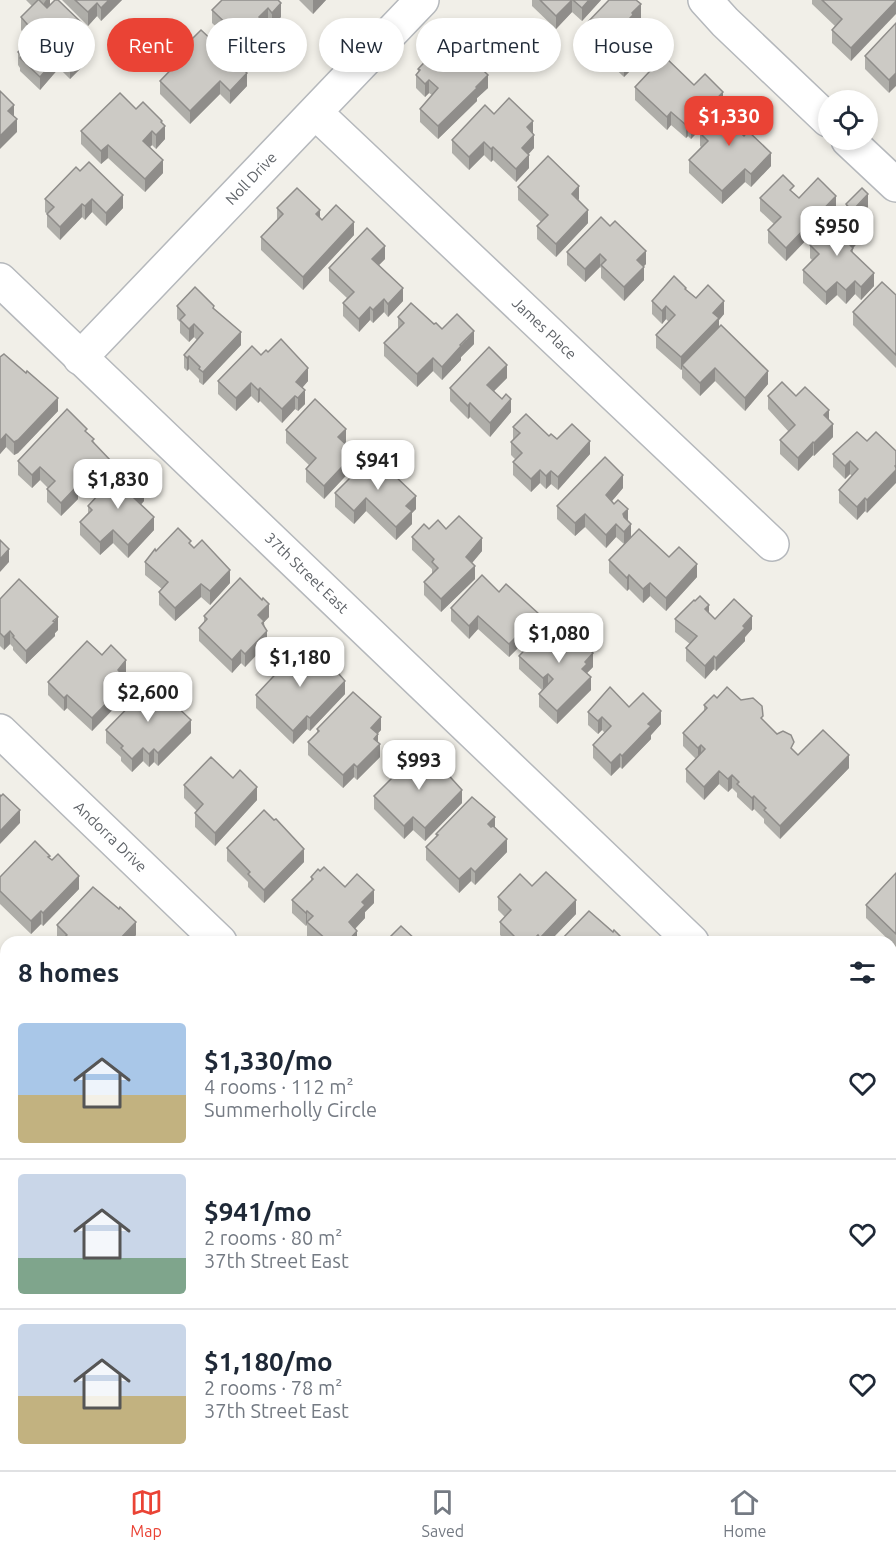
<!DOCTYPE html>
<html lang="en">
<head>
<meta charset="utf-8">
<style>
  body { margin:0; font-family:Ubuntu,sans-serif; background:#f6f6f7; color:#1f2937; height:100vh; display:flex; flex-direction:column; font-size:22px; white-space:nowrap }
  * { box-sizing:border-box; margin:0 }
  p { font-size:20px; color:#747a83 }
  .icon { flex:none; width:33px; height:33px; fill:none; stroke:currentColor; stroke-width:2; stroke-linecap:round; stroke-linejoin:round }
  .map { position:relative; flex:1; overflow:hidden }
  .sheet { position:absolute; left:0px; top:936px; width:897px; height:534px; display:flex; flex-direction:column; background:#fff; border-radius:18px 18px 0 0; box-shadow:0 3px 9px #0003 }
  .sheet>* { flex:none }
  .top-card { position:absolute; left:18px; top:18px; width:861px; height:54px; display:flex; gap:12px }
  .fabs { position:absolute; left:818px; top:90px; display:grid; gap:12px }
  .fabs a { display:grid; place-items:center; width:60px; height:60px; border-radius:50%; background:#fff; box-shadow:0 3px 9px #0003; font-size:30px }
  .price { position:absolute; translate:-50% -51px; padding:0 14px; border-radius:12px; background:#fff; color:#222; font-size:20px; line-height:39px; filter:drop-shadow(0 2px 3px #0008) }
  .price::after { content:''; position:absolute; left:50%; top:36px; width:18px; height:14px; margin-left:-9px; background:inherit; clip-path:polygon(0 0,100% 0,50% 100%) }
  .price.current { background:#ea4335; color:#fff }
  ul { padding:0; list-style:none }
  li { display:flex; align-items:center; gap:18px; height:150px; padding:0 18px }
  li+li { border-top:2px solid #e0e1e3 }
  li span { display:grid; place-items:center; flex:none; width:168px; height:120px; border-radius:6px; color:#555 }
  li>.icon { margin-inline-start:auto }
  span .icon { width:72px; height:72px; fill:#fffc; stroke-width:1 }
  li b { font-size:26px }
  h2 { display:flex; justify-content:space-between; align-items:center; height:72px; padding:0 18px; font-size:26px }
  .tag { padding:0 21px; border-radius:27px; background:#fff; box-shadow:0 3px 9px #0003; font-size:21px; line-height:54px }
  .tag.current { background:#ea4335; color:#fff }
  .tabs { display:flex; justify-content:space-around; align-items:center; height:84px; border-top:2px solid #e0e1e3; background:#fff; font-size:16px; color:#747a83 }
  .tabs a { display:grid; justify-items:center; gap:3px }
  .tabs .current { color:#ea4335 }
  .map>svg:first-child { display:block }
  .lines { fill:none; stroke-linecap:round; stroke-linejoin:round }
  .minor-casing { stroke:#b5b8bc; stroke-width:36 }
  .minor { stroke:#fff; stroke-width:33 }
  .wall { fill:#afaea9 }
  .shaded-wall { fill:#8f8d8a }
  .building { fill:#cccac5; stroke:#8f8d8a; stroke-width:1.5 }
  .labels { text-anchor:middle; stroke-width:4.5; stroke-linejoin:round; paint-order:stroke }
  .street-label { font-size:15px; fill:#5f6368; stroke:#fff }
</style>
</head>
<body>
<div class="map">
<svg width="896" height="1470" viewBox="0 0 896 1470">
  <rect width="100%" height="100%" fill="#f1efe8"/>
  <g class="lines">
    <defs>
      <g id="minor">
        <polyline points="705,0 725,22 828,120"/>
        <path id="s1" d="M 316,113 L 772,544"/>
        <polyline points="848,140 896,185"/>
        <path id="s2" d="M 0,280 L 692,942"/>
        <path id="s3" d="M 80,358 L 422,0"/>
        <path id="s4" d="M 0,731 L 220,942"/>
        <polyline points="891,1081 896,1076"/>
        <polyline points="891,1132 896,1137"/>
        <polyline points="0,1168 6,1174"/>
        <polyline points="154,1470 159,1464"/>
        <polyline points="586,1470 592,1464"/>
      </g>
    </defs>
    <use href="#minor" class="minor-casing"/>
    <use href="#minor" class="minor"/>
  </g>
  <g class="wall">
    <polygon points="26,0 50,0 50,5 85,39 83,41 89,60 70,79 59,68 40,90 20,71 20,68 18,65 18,52 31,46 33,44 21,30 21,17 32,6"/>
    <polygon points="62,0 122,0 101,21 97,16 88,26"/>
    <polygon points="278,0 281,17 272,26 268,21 266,24 279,49 260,69 212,23 212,10"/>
    <polygon points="299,0 326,0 313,14"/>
    <polygon points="532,0 601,0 582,21 572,12 556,29 532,6"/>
    <polygon points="812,0 896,0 851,61 832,43 832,30 835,26 812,4"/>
    <polygon points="641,18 633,25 633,28 629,32 645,51 643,53 643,58 624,77 584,39 584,26"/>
    <polygon points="896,23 889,93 865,69 865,56"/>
    <polygon points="185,46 247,86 230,104 220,94 190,124 160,94 160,81 185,55"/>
    <polygon points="449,61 488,88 477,98 477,101 438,139 420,122 420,109 432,95 429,93 425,97 416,88 416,75 418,72 418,69"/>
    <polygon points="694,85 723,105 691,139 688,136 686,138 671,125 667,130 635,100 635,87"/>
    <polygon points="136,109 162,124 165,139 156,149 152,145 150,147 163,173 145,192 108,158 101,164 81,144 81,131"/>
    <polygon points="494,114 533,134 534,148 528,155 529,168 516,182 493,160 491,162 484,155 469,170 452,153 452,140"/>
    <polygon points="752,128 749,132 771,166 751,187 745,182 722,204 689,173 689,160 701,147 700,146 700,133"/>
    <polygon points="80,171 123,208 106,226 92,212 85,220 82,217 60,240 47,227 47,214 45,212 45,199"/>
    <polygon points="518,187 579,199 578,200 588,223 556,257 537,239 537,226 541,222 518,200"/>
    <polygon points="794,193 799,198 836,209 786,261 768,243 768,230 774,224 760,211 760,198"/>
    <polygon points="846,204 868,207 854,222 860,240 853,248 853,253 874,286 861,300 855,294 846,304 837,295 826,305 803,283 803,270 812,260 810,258 810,245 846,213"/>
    <polygon points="277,208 354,235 303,290 261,250 261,237 277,220"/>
    <polygon points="601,217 646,264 644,266 644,280 624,301 601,278 601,268 600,267 585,282 567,265 567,252"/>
    <polygon points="385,259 379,265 403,301 388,317 384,312 373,323 370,320 359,332 343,316 343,303 347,298 329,281 329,268"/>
    <polygon points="686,290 696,298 724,314 719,320 719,327 768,384 745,411 715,381 700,396 682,378 682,369 681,370 656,348 656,335 669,322 666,319 662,324 652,314 652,301"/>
    <polygon points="896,295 896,368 853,325 853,312"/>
    <polygon points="177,306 214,309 241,345 203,385 199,382 199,379 189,369 187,371 184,368 184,355 197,340 194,337 189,342 180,333 180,322 177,319"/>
    <polygon points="398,317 434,324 474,344 461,357 461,360 442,380 433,371 417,387 384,356 384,343 398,329"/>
    <polygon points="261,355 308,381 302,388 305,404 298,411 295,409 282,423 260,401 258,403 251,396 236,411 218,394 218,381"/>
    <polygon points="0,357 58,411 18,453 14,455 6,447 0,454"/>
    <polygon points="507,378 494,391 511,412 490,437 470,417 468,419 450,401 450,388"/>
    <polygon points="768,396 796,396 829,420 833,437 814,456 813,455 798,471 780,454 780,440 789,432 768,409"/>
    <polygon points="513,427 549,436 590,454 558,490 551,484 546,489 540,483 531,492 513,475 513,462 516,460 511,455 511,442 513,440"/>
    <polygon points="286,430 346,442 345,443 355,466 324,499 306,482 306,469 309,465 286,443"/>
    <polygon points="876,432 867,513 865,511 857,520 839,503 839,490 852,476 850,474 845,479 833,467 833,454 867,441"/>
    <polygon points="87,433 94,442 112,475 93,495 85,487 78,494 78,499 61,516 47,502 47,489 48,488 40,480 32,488 18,475 18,461"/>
    <polygon points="623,488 612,501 628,521 631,537 669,557 697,577 666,611 650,596 643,603 629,589 627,591 609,573 609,560 624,544 616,537 606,548 585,527 575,536 557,519 557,506"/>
    <polygon points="335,493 416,496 416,509 412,513 412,524 396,540 366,511 354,524 335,507"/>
    <polygon points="144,501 141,505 154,530 128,558 113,543 100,555 80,535 80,522 88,513 88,506"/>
    <polygon points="429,529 446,529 482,551 472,563 475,579 441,612 424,595 424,582 432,574 432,569 412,550 412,537"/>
    <polygon points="191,545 230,583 210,605 201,597 175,621 159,605 159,592 162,589 145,575 145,562 156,551"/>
    <polygon points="499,592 539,627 509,657 478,629 469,639 451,621 451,608"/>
    <polygon points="0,599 58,630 55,633 55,636 26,664 13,650 13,647 10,644 4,650 0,646"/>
    <polygon points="709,613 715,619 752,629 745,637 745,641 716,671 714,669 705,679 686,661 686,648 690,644 675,632 675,619"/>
    <polygon points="204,616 269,617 264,622 267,644 245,667 241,663 232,673 199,641 199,628 204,622"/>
    <polygon points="544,640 593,667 587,673 591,690 557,724 539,707 539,694 542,690 519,669 519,656"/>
    <polygon points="102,655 126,673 124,676 128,694 92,731 67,708 64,711 48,695 48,682"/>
    <polygon points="345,694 310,731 307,729 293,744 256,708 256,695"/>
    <polygon points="717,698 763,720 798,755 849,768 780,839 764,823 764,819 754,809 752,811 737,797 737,793 732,788 728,792 719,784 704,800 686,782 686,769 696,759 683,746 683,733 704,712 704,705"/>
    <polygon points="629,707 661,724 651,735 651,739 622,769 620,767 611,776 593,758 593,745 605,733 602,730 598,734 588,725 588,712"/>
    <polygon points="317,729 381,730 377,734 380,757 357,780 354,777 343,788 308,755 308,742 317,733"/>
    <polygon points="106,730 191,733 158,766 154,762 149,767 143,761 132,772 121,761 121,757 106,743"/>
    <polygon points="233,778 257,800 215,846 195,827 195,813 197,811 184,798 184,785"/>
    <polygon points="374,796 462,803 425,841 413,830 404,839 374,809"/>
    <polygon points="495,828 507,852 475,885 471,881 459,893 426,860 426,847 436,837 436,834"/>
    <polygon points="227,848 304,862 264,903 248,887 248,882 227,861"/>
    <polygon points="50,859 79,889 43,926 41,924 31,934 0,904 0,877"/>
    <polygon points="320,871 374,903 365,912 365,918 355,929 357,942 314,942 307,936 307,925 306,926 292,913 292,900 311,881 311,877"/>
    <polygon points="896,873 896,947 866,918 866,905"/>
    <polygon points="532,886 576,914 549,942 507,942 500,935 500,922 505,917 498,910 498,897"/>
    <polygon points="57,925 136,935 130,942 59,942 60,941 57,938"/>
    <polygon points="233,1464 315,1464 315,1467 311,1470 237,1470 233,1466"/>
    <polygon points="475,1464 516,1464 512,1470 481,1470"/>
  </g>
  <g class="shaded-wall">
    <polygon points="46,0 50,0 50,8 44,16 44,3"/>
    <polygon points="109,0 122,0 101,21 101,8"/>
    <polygon points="313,0 326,0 313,14"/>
    <polygon points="572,0 572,12 556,29 556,16"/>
    <polygon points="589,0 601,0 582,21 582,8"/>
    <polygon points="896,1 896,14 851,61 851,48"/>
    <polygon points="97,3 97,16 88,26 88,12"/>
    <polygon points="281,3 281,17 272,26 272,13"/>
    <polygon points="641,4 641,18 633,25 633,28 623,38 623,25 632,13"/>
    <polygon points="268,8 268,21 259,31 259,17"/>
    <polygon points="85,26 85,39 76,48 76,35"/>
    <polygon points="279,36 279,49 260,69 260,56"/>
    <polygon points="645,38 645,51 643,53 643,58 624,77 624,64"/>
    <polygon points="89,47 89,60 70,79 70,66"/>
    <polygon points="59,55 59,68 40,90 40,77"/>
    <polygon points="247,73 247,86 230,104 230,91"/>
    <polygon points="896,73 896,86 889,93 889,80"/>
    <polygon points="488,75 488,88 477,98 477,101 438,139 438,126"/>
    <polygon points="429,80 429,93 425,97 425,84"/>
    <polygon points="220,81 220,94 190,124 190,111"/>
    <polygon points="723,92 723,105 691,139 691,126"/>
    <polygon points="14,105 14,118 8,111"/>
    <polygon points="671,112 671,125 667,130 667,117"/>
    <polygon points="752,115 752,128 737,143 737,130"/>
    <polygon points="17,119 17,132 0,149 0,136"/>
    <polygon points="162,121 162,129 165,126 165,139 156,149 156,135"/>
    <polygon points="533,121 533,134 527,127"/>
    <polygon points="688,123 688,136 686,138 686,125"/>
    <polygon points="152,131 152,145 143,154 143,141"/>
    <polygon points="534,135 534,148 522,161 522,148"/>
    <polygon points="484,142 484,155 469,170 469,157"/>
    <polygon points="108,145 108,158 101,164 101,151"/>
    <polygon points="493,147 493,160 491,162 491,149"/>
    <polygon points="771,153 771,166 751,187 751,174"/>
    <polygon points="529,155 529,168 516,182 516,169"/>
    <polygon points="163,160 163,173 145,192 145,179"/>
    <polygon points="745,169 745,182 722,204 722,191"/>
    <polygon points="579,186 579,199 572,207 572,194"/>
    <polygon points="868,194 868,207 852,224 852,211"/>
    <polygon points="123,195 123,208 106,226 106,213"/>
    <polygon points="836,196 836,209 786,261 786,248"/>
    <polygon points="92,199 92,212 85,220 85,206"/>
    <polygon points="82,204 82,217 60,240 60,227"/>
    <polygon points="320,210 320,223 316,214"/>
    <polygon points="588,210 588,223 556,257 556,244"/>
    <polygon points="354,222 354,235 303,290 303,277"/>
    <polygon points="860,227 860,240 847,255 847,242"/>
    <polygon points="385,246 385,259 372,272 372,259"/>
    <polygon points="646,251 646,264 637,273 637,260"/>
    <polygon points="600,254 600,267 585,282 585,269"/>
    <polygon points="644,267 644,280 624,301 624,287"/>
    <polygon points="874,273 874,286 861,300 861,287"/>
    <polygon points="855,281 855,294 846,304 846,290"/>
    <polygon points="837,282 837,295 826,305 826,292"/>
    <polygon points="403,288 403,301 388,317 388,304"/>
    <polygon points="384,299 384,312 373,323 373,310"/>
    <polygon points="724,301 724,314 719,320 719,331 682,365 682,369 681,370 681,357 713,313"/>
    <polygon points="666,306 666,319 662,324 662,311"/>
    <polygon points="370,307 370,320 359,332 359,319"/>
    <polygon points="194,324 194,337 189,342 189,329"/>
    <polygon points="474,331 474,344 461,357 461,360 442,380 442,367"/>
    <polygon points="241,332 241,345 203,385 203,372"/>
    <polygon points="189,356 189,369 187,371 187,358"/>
    <polygon points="433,358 433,371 417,387 417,374"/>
    <polygon points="507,365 507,378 487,398 487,385"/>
    <polygon points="308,368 308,381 296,395 296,382"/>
    <polygon points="715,368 715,381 700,396 700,383"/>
    <polygon points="768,371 768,384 745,411 745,398"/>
    <polygon points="251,383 251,396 236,411 236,398"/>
    <polygon points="260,388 260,401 258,403 258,390"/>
    <polygon points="305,390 305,404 298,411 298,398"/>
    <polygon points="295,396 295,409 282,423 282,409"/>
    <polygon points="58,398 58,411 18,453 14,455 14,442"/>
    <polygon points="511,399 511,412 490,437 490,423"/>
    <polygon points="470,403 470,417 468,419 468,406"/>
    <polygon points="829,410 829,423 824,415"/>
    <polygon points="833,424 833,437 814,456 814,443"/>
    <polygon points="346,429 346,442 338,450 338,437"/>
    <polygon points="6,434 6,447 0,454 0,441"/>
    <polygon points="590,441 590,454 558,490 558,477"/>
    <polygon points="813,442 813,455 798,471 798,458"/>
    <polygon points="355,453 355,466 324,499 324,486"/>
    <polygon points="850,461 850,474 845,479 845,466"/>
    <polygon points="112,462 112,475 93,495 93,482"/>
    <polygon points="896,465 896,483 867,513 867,500"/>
    <polygon points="40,467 40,480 32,488 32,475"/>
    <polygon points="540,470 540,483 531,492 531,479"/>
    <polygon points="551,471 551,484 546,489 546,476"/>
    <polygon points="85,474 85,487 78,494 78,499 61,516 61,503 76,483"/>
    <polygon points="623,475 623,488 606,508 606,495"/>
    <polygon points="144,488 144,501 134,511 134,498"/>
    <polygon points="416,496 416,509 412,513 412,524 396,540 396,527 406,506"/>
    <polygon points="366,498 366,511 354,524 354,511"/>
    <polygon points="865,498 865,511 857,520 857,507"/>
    <polygon points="628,509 628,522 623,527 623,514"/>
    <polygon points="585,514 585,527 575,536 575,523"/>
    <polygon points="154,517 154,530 128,558 128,545"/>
    <polygon points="616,524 616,537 606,548 606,535"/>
    <polygon points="631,524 631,537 624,545 624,532"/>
    <polygon points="113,530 113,543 100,555 100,542"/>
    <polygon points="482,538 482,551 466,570 466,557"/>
    <polygon points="9,549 9,562 0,572 0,559"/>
    <polygon points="697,564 697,577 666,611 666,598"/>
    <polygon points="475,566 475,579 441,612 441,599"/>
    <polygon points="230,570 230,583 210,605 210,591"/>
    <polygon points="629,575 629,589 627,591 627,578"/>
    <polygon points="650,583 650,596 643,603 643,589"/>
    <polygon points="201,584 201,597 175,621 175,608"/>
    <polygon points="269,604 269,617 264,622 264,633 267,631 267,644 245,667 245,654 258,615"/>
    <polygon points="709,605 709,618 705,609"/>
    <polygon points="539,614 539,627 509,657 509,644"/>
    <polygon points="478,616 478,629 469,639 469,626"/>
    <polygon points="752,616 752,629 745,637 745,641 716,671 716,658"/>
    <polygon points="58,617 58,630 55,633 55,636 26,664 26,651"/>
    <polygon points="10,631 10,644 4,650 4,637"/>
    <polygon points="241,650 241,663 232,673 232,660"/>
    <polygon points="593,653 593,667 587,673 587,677 582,669 585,662"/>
    <polygon points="714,656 714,669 705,679 705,666"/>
    <polygon points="126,660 126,673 118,683 118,670"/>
    <polygon points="548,674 548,687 543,692 543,678"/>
    <polygon points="591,677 591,690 557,724 557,711"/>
    <polygon points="128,681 128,694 92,731 92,718"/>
    <polygon points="345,681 345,694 310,731 310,718"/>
    <polygon points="67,695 67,708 64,711 64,698"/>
    <polygon points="661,711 661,724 651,735 651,739 622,769 622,756 648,724"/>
    <polygon points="307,716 307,729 293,744 293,731"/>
    <polygon points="381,717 381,730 371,741 371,728"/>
    <polygon points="602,717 602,730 598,734 598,721"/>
    <polygon points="191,720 191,733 158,766 158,753"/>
    <polygon points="378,734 378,746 380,744 380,757 357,780 357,767 374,739"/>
    <polygon points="701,745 701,758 698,761 698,748"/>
    <polygon points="143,748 143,761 132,772 132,759"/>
    <polygon points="154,749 154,762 149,767 149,754"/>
    <polygon points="620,754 620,767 611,776 611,763"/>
    <polygon points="849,755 849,768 780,839 780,826"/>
    <polygon points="354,764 354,777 343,788 343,775"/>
    <polygon points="719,771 719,784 704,800 704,787"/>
    <polygon points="732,775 732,788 728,792 728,779"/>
    <polygon points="257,787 257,800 215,846 215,833"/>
    <polygon points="462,790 462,803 425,841 425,828"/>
    <polygon points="754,796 754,809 752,811 752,798"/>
    <polygon points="20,810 20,823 0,844 0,831"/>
    <polygon points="413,817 413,830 404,839 404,826"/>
    <polygon points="495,817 495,830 488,824"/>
    <polygon points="507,839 507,852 475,885 475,872"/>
    <polygon points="304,849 304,862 264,903 264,890"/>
    <polygon points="471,868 471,881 459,893 459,879"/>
    <polygon points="79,876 79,889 43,926 43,913"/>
    <polygon points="374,890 374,903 365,912 365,918 349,935 349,922 362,902"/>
    <polygon points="576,900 576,914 549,942 540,942 540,938"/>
    <polygon points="41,911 41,924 31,934 31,921"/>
    <polygon points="307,911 307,923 306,926 306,913"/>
    <polygon points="136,922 136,935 130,942 117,942"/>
    <polygon points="357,931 357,942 347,942"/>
    <polygon points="538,935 538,942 531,942"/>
    <polygon points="6,1059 6,1072 0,1078 0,1065"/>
    <polygon points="896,1246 896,1259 891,1264 891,1251"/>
    <polygon points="6,1297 6,1310 0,1316 0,1303"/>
    <polygon points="305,1464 315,1464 315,1467 311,1470"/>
    <polygon points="506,1464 516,1464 512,1470 500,1470"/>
  </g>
  <g class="building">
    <polygon points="38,0 39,0 47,8 55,0 58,0 85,26 76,35 89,47 70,66 59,55 40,77 20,58 22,56 18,52 27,43 31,46 39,38 21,17"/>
    <polygon points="75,0 109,0 101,8 97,3 88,12"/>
    <polygon points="222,0 278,0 281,3 272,13 268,8 259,17 279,36 260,56 212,10"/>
    <polygon points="540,0 572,0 556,16"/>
    <polygon points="573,0 589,0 582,8"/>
    <polygon points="609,0 636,0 641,4 632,13 633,15 623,25 631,33 635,29 645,38 641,42 643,44 624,64 584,26"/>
    <polygon points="822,0 896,0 896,1 851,48 832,30 842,19"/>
    <polygon points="896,23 896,73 889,80 865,56"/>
    <polygon points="201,30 247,73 230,91 220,81 190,111 160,81 190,50 185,46"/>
    <polygon points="437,49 449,61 461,49 488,75 476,87 477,88 438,126 420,109 438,88 429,80 425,84 416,75 420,70 418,69"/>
    <polygon points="664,56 694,85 705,74 723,92 691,126 688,123 686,125 671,112 667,117 635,87"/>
    <polygon points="0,91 14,105 8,111 17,119 0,136"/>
    <polygon points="120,93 136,109 143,102 162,121 161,122 165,126 156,135 152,131 143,141 163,160 145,179 108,145 101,151 81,131"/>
    <polygon points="509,98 533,121 527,127 534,135 522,148 529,155 516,169 493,147 491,149 484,142 469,157 452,140 485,105 494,114"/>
    <polygon points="733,98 752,115 737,130 744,136 748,131 771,153 751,174 745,169 722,191 689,160 708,141 700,133"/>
    <polygon points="548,156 579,186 572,194 588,210 556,244 537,226 548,215 518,187"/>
    <polygon points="89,162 123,195 106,213 92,199 85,206 82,204 60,227 47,214 54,207 45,199 76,167 80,171"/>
    <polygon points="783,175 794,186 790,190 799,198 818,178 836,196 786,248 768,230 781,217 760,198"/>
    <polygon points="297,188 320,210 316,214 322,220 336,205 354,222 303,277 261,237 283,214 277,208"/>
    <polygon points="862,188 868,194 852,211 846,204"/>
    <polygon points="843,210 860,227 847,242 853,248 851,251 874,273 861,287 855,281 846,290 837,282 826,292 803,270 819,254 810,245"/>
    <polygon points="601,217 610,226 615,221 646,251 637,260 644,267 624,287 601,265 606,260 600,254 585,269 567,252"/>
    <polygon points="367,228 385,246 372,259 403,288 388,304 384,299 373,310 370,307 359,319 343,303 354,292 329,268"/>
    <polygon points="674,276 686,288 685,289 696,298 708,285 724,301 713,313 719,318 681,357 656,335 675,315 666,306 662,311 652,301"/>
    <polygon points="882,282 896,295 896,355 853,312"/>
    <polygon points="195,287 214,306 213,308 241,332 203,372 199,369 200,367 189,356 187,358 184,355 203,333 194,324 189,329 180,320 185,315 177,306"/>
    <polygon points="411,303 434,324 436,323 442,329 457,314 474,331 460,345 461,346 442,367 433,358 417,374 384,343 404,323 398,317"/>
    <polygon points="721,325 768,371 745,398 715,368 700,383 682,365"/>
    <polygon points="281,339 308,368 296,382 305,390 298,398 295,396 282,409 260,388 258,390 251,383 236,398 218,381 252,346 261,355 266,350 268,352"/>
    <polygon points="489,347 507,365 487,385 502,399 506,394 511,399 490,423 470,403 468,406 450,388"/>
    <polygon points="4,354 26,373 27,371 58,398 18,440 14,442 6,434 0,441 0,357"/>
    <polygon points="782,382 796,396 805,387 829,410 824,415 833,424 814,443 813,442 798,458 780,440 795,425 768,396"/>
    <polygon points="315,399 346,429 338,437 355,453 324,486 306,469 316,458 286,430"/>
    <polygon points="67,409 87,429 85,431 94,439 92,441 112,462 93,482 85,474 76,483 78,485 61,503 47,489 55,481 40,467 32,475 18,461"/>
    <polygon points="526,414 549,436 551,434 557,439 572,424 590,441 558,477 551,471 546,476 540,470 531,479 513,462 522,453 511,442 520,433 513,427"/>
    <polygon points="857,432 867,441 876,432 896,451 896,465 895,466 896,468 896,470 867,500 865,498 857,507 839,490 858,469 850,461 845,466 833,454"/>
    <polygon points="373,455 416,496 406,506 412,511 396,527 366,498 354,511 335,493"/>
    <polygon points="605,457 623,475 606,495 614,504 618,500 628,509 623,514 624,517 631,524 624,532 616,524 606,535 585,514 575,523 557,506"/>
    <polygon points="123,468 144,488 134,498 154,517 128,545 113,530 100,542 80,522 92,510 88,506"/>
    <polygon points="459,516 482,538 466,557 475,566 441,599 424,582 438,568 432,562 434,559 412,537 424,524 429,529 438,520 446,529"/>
    <polygon points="178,528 191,541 189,543 194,548 202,540 230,570 210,591 201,584 175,608 159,592 168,582 145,562 155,549 156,551"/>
    <polygon points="639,529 669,557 679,547 697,564 666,598 650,583 643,589 629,575 627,578 609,560"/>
    <polygon points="0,540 9,549 0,559"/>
    <polygon points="482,575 499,592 506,584 539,614 509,644 478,616 469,626 451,608"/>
    <polygon points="240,578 262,600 263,598 269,604 258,615 264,621 262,623 267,631 245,654 241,650 232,660 199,628 207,619 204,616"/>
    <polygon points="19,579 58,617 53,621 55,622 26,651 13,637 14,636 10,631 4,637 0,633 0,599"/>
    <polygon points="700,596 709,605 705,609 715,619 734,599 752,616 743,626 745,628 716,658 714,656 705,666 686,648 697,636 675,619 694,600 695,601"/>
    <polygon points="561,623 593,653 585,662 587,664 582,669 591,677 557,711 539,694 553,679 548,674 543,678 519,656 539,635 544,640"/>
    <polygon points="87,641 102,655 111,645 126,660 118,670 128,681 92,718 67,695 64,698 48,682"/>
    <polygon points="301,647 320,665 326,659 345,681 310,718 307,716 293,731 256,695"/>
    <polygon points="152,683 191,720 158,753 154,749 149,754 143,748 132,759 121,748 123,746 106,730"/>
    <polygon points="610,687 629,707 643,693 661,711 648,724 651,726 622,756 620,754 611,763 593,745 611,726 602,717 598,721 588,712"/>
    <polygon points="727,687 741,700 753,698 762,706 763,716 761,718 777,734 783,731 791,735 794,742 791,748 798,755 823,730 849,755 780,826 764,810 766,808 754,796 752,798 737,784 739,782 732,775 728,779 719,771 704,787 686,769 705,749 701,745 698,748 683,733 707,708 704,705 714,695 717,698"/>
    <polygon points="353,692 381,717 371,728 378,734 374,739 380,744 357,767 354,764 343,775 308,742 319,731 317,729"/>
    <polygon points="423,747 462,790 425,828 413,817 404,826 374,796"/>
    <polygon points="211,757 233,778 240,770 257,787 215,833 195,813 203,804 184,785"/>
    <polygon points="3,794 20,810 0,831 0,795 1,796"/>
    <polygon points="472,797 495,817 488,824 491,827 493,826 507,839 475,872 471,868 459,879 426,847 438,835 436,834"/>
    <polygon points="264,810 274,820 276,819 304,849 264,890 248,874 250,872 227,848"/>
    <polygon points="35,841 50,856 48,857 52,860 58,854 79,876 43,913 41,911 31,921 0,891 0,877"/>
    <polygon points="324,867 345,887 357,874 374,890 362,902 365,905 349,922 357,931 347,942 329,942 307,922 313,916 307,911 306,913 292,900 313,879 311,877 318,869 320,871"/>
    <polygon points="546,872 576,900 540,938 538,935 531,942 520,942 500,922 511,910 498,897 520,874 532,886"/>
    <polygon points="896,873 896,934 866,905"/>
    <polygon points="93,887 119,909 120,907 136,922 117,942 59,942 67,935 57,925"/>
    <polygon points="589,911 613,932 614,930 626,942 559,942"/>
    <polygon points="401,926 418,942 385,942"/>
    <polygon points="1,982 6,987 6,1059 0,1065 0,983"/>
    <polygon points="894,1205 896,1207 896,1246 891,1251 891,1208"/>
    <polygon points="0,1239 6,1245 6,1297 0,1303"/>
    <polygon points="6,1461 6,1464 27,1464 34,1470 0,1470 0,1467"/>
    <polygon points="244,1464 305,1464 311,1470 250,1470"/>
    <polygon points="421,1464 459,1464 465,1470 420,1470 423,1467"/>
    <polygon points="488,1464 506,1464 500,1470 494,1470"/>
    <polygon points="672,1464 734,1464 740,1470 666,1470"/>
  </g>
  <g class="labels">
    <g class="street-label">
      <text dy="5" stroke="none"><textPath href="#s3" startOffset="248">Noll Drive</textPath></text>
      <text dy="5" stroke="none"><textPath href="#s1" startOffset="314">James Place</textPath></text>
      <text dy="5" stroke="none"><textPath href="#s2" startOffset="424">37th Street East</textPath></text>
      <text dy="5" stroke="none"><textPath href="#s4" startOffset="153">Andorra Drive</textPath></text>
    </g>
  </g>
</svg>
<div class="fabs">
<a><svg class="icon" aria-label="locate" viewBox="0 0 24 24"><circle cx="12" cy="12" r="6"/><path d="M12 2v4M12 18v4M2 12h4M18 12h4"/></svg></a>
</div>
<b class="price current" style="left:729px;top:147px">$1,330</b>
<b class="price" style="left:837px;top:257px">$950</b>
<b class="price" style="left:378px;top:491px">$941</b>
<b class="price" style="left:118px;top:510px">$1,830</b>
<b class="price" style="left:559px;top:664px">$1,080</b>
<b class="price" style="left:300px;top:688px">$1,180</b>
<b class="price" style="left:148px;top:723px">$2,600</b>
<b class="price" style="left:419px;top:791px">$993</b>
<div class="top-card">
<a class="tag">Buy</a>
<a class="tag current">Rent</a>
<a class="tag">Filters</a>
<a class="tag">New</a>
<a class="tag">Apartment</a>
<a class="tag">House</a>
</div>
<section class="sheet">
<h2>8 homes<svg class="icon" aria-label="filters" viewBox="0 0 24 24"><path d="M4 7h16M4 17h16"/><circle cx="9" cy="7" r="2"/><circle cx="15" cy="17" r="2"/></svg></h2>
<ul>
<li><span style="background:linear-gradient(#a9c7e8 60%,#c2b280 0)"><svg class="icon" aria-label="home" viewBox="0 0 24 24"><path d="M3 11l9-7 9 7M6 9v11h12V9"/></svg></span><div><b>$1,330/mo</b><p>4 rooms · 112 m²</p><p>Summerholly Circle</p></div><svg class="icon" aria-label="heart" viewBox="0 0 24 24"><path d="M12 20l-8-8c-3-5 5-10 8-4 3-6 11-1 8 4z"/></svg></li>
<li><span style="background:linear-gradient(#c9d6e8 70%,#7fa58c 0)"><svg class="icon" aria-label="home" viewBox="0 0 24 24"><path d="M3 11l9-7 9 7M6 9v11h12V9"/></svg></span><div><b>$941/mo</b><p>2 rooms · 80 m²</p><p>37th Street East</p></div><svg class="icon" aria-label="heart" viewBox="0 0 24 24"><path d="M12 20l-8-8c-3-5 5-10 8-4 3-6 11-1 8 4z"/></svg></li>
<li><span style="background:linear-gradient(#c9d6e8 60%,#c2b280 0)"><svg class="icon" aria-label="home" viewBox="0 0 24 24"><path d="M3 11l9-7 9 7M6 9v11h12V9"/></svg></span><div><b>$1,180/mo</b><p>2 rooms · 78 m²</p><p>37th Street East</p></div><svg class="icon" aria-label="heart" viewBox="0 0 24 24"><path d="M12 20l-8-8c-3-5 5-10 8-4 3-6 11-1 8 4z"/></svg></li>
</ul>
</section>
</div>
<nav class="tabs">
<a class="current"><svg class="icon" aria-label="map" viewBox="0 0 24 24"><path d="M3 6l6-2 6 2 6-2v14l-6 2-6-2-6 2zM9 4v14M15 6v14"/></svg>Map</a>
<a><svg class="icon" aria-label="saved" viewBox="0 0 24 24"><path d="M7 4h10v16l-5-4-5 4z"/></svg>Saved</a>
<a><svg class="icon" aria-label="home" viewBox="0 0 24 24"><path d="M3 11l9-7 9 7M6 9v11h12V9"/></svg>Home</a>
</nav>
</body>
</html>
